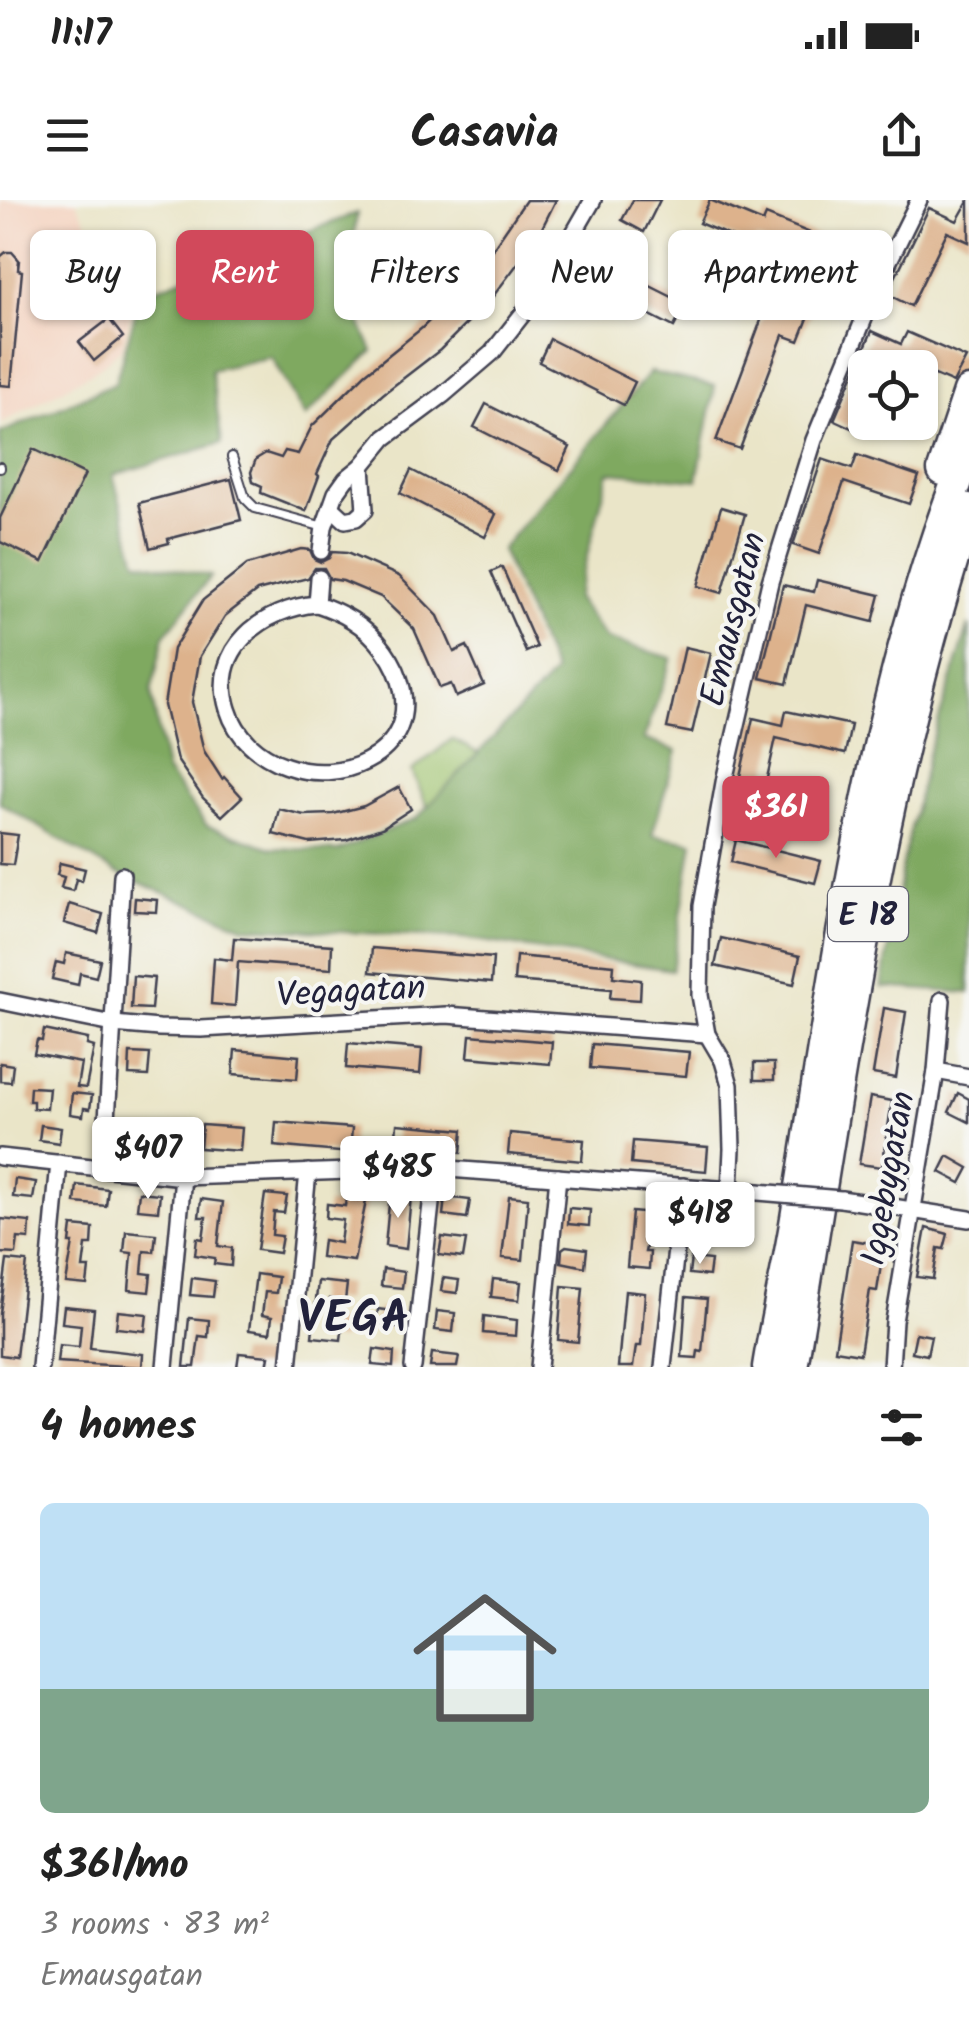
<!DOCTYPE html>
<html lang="en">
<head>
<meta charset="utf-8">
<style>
  body { margin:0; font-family:Kalam,sans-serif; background:#f2f2f2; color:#222; height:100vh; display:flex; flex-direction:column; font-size:38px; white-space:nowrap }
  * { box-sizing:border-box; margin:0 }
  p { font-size:32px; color:#767676 }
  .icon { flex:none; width:55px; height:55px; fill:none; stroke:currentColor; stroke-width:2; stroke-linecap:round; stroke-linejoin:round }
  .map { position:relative; height:1167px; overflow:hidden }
  .sheet { display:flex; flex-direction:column; background:#fff; flex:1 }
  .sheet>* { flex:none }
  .hud { position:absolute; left:30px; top:30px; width:910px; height:90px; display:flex; gap:20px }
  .controls { position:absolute; left:848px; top:150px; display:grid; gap:20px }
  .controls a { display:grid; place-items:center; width:90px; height:90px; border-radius:15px; background:#fff; box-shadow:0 2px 8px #0004; font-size:50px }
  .price { position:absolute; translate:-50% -85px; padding:0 22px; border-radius:10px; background:#fff; color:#222; font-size:32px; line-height:65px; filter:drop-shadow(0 2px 5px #0008) }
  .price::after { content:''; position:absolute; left:50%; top:60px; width:30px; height:22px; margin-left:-15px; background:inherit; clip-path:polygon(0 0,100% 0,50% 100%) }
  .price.selected { background:#d1495b; color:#fff }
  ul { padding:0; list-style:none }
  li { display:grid; align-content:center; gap:20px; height:530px; padding:0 40px }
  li+li { border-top:2px solid #e0e0e0 }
  li span { display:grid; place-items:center; height:310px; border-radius:15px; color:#555 }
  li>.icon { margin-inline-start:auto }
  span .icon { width:180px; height:180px; fill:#fffc; stroke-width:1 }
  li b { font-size:42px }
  h2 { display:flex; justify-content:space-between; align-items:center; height:120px; padding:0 40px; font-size:42px }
  .pill { padding:0 35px; border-radius:15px; background:#fff; box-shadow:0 2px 8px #0004; font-size:35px; line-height:90px }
  .pill.selected { background:#d1495b; color:#fff }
  .status { display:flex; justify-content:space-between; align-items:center; height:70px; padding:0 50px; background:#fff; direction:ltr }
  .status svg { height:28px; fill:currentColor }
  header { display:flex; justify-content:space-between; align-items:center; height:130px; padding:0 40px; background:#fff; font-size:45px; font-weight:700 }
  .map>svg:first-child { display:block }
  .built { fill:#f4d3c0 }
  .green { fill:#9fc36e; stroke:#607254; stroke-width:2.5 }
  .forest { fill:#7fa961; stroke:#50664e; stroke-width:2.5 }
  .building { fill:#ddb28c }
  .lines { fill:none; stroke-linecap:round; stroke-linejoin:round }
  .service-casing { stroke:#403f50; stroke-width:12 }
  .minor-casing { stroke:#403f50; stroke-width:20 }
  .motorway-casing { stroke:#403f50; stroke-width:35 }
  .service { stroke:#fff; stroke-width:8 }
  .minor { stroke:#fff; stroke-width:15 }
  .motorway { stroke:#fff; stroke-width:30 }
  .minor-bridge-casing { stroke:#403f50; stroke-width:20; stroke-linecap:butt }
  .minor-bridge { stroke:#fff; stroke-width:15 }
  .labels { text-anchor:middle; stroke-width:8; stroke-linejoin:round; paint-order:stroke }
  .shield { fill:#f6f6f2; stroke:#626272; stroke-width:2.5 }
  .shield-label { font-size:32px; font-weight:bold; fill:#22223b }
  .street-label { font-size:35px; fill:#22223b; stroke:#f6f6f2 }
  .district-label { font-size:45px; font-weight:bold; letter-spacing:2.5px; fill:#22223b; stroke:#f6f6f2 }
</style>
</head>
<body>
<div class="status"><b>11:17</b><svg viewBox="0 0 49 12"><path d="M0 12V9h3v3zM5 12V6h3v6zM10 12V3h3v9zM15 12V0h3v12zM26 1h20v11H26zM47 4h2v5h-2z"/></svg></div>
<header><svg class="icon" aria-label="menu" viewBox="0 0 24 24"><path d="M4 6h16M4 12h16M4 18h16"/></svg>Casavia<svg class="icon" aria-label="share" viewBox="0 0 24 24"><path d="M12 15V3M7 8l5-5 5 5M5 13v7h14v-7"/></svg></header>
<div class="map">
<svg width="969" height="1167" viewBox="0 0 969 1167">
  <rect width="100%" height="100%" fill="#f6f6f2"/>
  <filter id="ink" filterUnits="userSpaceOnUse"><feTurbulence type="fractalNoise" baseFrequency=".01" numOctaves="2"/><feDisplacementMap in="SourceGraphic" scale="20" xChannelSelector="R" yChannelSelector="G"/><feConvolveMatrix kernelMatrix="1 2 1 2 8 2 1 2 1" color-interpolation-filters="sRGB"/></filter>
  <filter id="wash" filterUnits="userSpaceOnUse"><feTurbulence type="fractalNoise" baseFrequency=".0048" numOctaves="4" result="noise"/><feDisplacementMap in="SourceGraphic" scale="40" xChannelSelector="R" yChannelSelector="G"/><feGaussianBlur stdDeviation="2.25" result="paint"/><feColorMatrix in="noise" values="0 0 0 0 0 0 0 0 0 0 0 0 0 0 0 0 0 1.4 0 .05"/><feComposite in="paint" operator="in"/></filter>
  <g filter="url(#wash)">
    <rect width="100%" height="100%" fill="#eae5c8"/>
    <polygon class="built" points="0,0 76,0 131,114 122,148 96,170 0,224"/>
    <polygon class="green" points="452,539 495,562 430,614 412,571"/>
    <g class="forest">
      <polygon points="357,13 347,94 373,151 305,217 271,157 211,170 222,243 113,275 137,361 211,376 164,436 151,493 166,571 207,626 271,648 338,651 417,618 554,473 501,350 650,172 715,186 697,280 609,272 576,398 606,439 672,458 644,539 677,551 652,635 693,642 672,770 463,738 245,727 116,673 0,603 0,233 115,183 141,94"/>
      <polygon points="969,425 969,793 882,787 903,661 929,550"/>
    </g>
    <g id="blocks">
      <g class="building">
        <polygon points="526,0 556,0 537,38 491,99 440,150 383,194 333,239 317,274 319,276 306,311 261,293 262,286 253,282 251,272 256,259 266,253 281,258 285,251 298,254 312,226 365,174 422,128 472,79"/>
        <polygon points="633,0 660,0 644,32 622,20"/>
        <polygon points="710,0 763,22 766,15 852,50 842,74 756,39 754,46 699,23"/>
        <polygon points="969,0 969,42 947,32 911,106 887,94 929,8 957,21"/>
        <polygon points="6,52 12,52 19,60 18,70 22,71 11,186 0,185 0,57"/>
        <polygon points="600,61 686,104 674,127 589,84"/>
        <polygon points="773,88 814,103 799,141 783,135 740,249 716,241"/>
        <polygon points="109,119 123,137 94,161 79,142"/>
        <polygon points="872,131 901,144 907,132 966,158 953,183 891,156 886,168 865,168 865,216 858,231 834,220"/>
        <polygon points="550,139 635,182 624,205 539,162"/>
        <polygon points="486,204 570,247 559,270 474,227"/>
        <polygon points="33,249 85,274 43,362 0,342 0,318"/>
        <polygon points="857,255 919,276 909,304 844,282 819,354 793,345 822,259 852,269"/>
        <polygon points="411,270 496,314 485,337 400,293"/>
        <polygon points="231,279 241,320 168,339 169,343 150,348 139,303"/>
        <polygon points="721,307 745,314 722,393 698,386"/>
        <polygon points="301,349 310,350 314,359 321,362 329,358 332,352 347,353 399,376 438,416 454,452 467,446 484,485 456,497 451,484 440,488 414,429 381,397 343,381 330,379 324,368 315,368 308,378 257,391 225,416 200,456 192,502 204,551 222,579 224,577 242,597 222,616 203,598 177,560 164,505 173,449 203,400 247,365"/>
        <polygon points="502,367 537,447 526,452 491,372"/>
        <polygon points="817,380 880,395 873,422 806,405 787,484 760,478 783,385 814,392"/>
        <polygon points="685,447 711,453 692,533 667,528"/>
        <polygon points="786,511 851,525 845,554 776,538 758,618 732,612 753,518 783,525"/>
        <polygon points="399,587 411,609 382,628 346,640 309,643 273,634 279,609 304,615 333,614 364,606"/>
        <polygon points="0,633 18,635 13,665 0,664"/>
        <polygon points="736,640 821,661 815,683 731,662"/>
        <polygon points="60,663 85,669 82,681 76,679 73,691 61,688 64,677 57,675"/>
        <polygon points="135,698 157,700 156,712 134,711"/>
        <polygon points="69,704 103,714 98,733 64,723"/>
        <polygon points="234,738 332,745 331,769 238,762 235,806 211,804 214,758 232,760"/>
        <polygon points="721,738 800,756 794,784 715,766"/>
        <polygon points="372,748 493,758 491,783 370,772"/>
        <polygon points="66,753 100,760 96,777 80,773 78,785 52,779 56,762 64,764"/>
        <polygon points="516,756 614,765 613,777 641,780 640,800 610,798 611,789 514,781"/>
        <polygon points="133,776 154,778 151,809 131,808"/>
        <polygon points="884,808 906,812 896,878 873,874"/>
        <polygon points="44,830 88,839 87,845 94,847 86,888 77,887 81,863 34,854 37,840 42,841"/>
        <polygon points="470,835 552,842 550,864 468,857"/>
        <polygon points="348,843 422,849 420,874 346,868"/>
        <polygon points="592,844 689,852 686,876 590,868"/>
        <polygon points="235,850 299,856 297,879 233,874"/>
        <polygon points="130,853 150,854 148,876 129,875"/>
        <polygon points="0,863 13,865 11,882 0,881"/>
        <rect x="754" y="863" width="20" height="17"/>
        <polygon points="30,887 49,888 47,909 33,908 33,901 29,901"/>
        <polygon points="72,893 92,895 90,909 84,908 83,916 70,914"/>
        <polygon points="958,893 969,899 969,922 949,912"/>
        <polygon points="870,897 892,901 882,967 859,964"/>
        <polygon points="276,922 352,928 350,953 274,946"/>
        <polygon points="397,924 463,930 461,953 395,948"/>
        <polygon points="41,925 61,928 59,943 39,940"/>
        <polygon points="202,925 242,928 240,951 200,948"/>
        <polygon points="510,933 584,940 582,961 508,954"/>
        <polygon points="633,941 708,947 706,971 631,964"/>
        <polygon points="148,942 171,944 170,961 146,959"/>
        <polygon points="948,956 969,968 961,983 940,972"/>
        <polygon points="15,979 36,982 33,999 13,997"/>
        <polygon points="77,985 108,989 106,1006 75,1003"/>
        <polygon points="139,992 160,994 158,1011 137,1009"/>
        <polygon points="390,993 411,996 406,1049 385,1046"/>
        <polygon points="265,994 287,996 284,1013 274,1012 272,1035 282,1036 279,1053 257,1050"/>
        <polygon points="509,996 528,998 523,1060 502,1058"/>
        <polygon points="445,997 470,1000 467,1018 443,1015"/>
        <polygon points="201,999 223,1002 218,1046 232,1048 231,1066 214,1064 215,1058 195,1055 197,1038 203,1039 206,1017 199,1017"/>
        <polygon points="346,999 366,1001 354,1061 321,1057 323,1040 340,1043 343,1020 326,1018 327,1004 345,1006"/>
        <polygon points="569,1008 590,1010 589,1026 568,1024"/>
        <polygon points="695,1011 709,1013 709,1018 716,1019 714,1037 693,1034"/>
        <polygon points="632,1012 653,1014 645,1052 650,1052 649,1069 627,1067"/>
        <polygon points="1,1019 30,1022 29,1039 18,1038 16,1054 0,1053"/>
        <polygon points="72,1026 93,1028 92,1045 86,1045 83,1068 89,1068 87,1085 66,1083 73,1043 70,1043"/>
        <polygon points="926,1028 948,1034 944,1049 938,1048 933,1079 917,1077"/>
        <polygon points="126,1031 156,1034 154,1052 144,1051 142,1073 151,1074 149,1092 129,1090 132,1053 124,1052"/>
        <polygon points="442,1037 466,1040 463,1058 439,1055"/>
        <polygon points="852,1040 877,1044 874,1064 881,1065 877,1091 870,1090 860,1154 835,1150"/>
        <polygon points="566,1046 587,1049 585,1067 561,1062 562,1049"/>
        <polygon points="691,1058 711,1060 709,1076 689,1074"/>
        <polygon points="7,1060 27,1062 16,1157 0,1155 0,1113"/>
        <polygon points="383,1069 404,1072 402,1088 381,1086"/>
        <polygon points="256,1074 278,1077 276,1093 265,1092 262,1115 272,1117 270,1133 249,1130"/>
        <polygon points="192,1078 215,1081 213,1097 190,1095"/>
        <polygon points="443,1078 459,1080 457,1093 441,1091"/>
        <polygon points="493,1079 521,1082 519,1100 491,1097"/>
        <polygon points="318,1081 347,1084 345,1101 330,1099 328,1121 343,1123 341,1140 312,1137"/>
        <polygon points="562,1086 583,1088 578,1142 558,1140"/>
        <polygon points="625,1091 645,1093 641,1146 636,1146 633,1167 618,1167"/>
        <polygon points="686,1097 707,1099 702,1152 698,1151 697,1158 682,1157"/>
        <polygon points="64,1106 94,1109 90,1148 143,1154 142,1167 57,1162 59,1145 79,1147 81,1125 62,1123"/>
        <polygon points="378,1109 400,1112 398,1128 376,1125"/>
        <polygon points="118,1111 147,1114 145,1131 116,1128"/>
        <polygon points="437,1111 455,1113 453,1132 435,1130"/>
        <polygon points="484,1116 517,1120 516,1136 483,1133"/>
        <polygon points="189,1118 209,1120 208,1137 199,1136 195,1167 184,1167"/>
        <polygon points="916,1133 931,1136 927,1155 912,1152"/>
        <polygon points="374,1149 394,1152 393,1167 372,1165"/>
        <polygon points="239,1153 269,1156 267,1167 237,1167"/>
        <polygon points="432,1153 459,1156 457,1167 430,1167"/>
      </g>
    </g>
  </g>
  <g filter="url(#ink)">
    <use href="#blocks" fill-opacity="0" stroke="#403f50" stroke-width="2.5"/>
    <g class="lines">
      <defs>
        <g id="service">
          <polyline points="232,257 245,298 255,308 324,327"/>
          <polyline points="0,267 0,268"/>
        </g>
        <g id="minor">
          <polyline points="332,308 345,320 356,318 365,310 362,266"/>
          <polyline points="321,351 324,327 336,293 346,279 362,266 385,238 443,195 492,153 540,92 593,0"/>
          <path d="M 317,404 C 329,408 341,413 352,420 C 402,451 431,527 367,561 C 319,587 245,565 228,509 C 209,449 264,408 317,404 Z"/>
          <polyline points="317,404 319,378"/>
          <polyline points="0,801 113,824 159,828 201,829 446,815 707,834"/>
          <polyline points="936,871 969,877"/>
          <polyline points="0,957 183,977 435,968 758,992"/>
          <polyline points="104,968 122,675"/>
          <polyline points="730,990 732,949 730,885 723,861 707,834 700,795 702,706 725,577 770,382 814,240 882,75 919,0"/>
          <polyline points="841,999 969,1019"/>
          <polyline points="40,1167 59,963"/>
          <polyline points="165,1167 183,977"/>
          <polyline points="289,1167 308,972"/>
          <polyline points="413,1167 435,968"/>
          <polyline points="539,1167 558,977"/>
          <polyline points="663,1167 683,986"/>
          <polyline points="891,1167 894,1121 936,871 942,800"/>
        </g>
        <g id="motorway">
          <polyline points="943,270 969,192"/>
          <path d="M 768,1167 C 776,1117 788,1068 796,1018 C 838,759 871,494 969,250"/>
          <path d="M 792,1167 C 840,879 877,587 969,309"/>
        </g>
      </defs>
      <use href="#service" class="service-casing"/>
      <use href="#minor" class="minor-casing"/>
      <use href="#motorway" class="motorway-casing"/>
      <use href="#service" class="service"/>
      <use href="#minor" class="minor"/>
      <use href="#motorway" class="motorway"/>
      <defs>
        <polyline id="minor-bridge" points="758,992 841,999"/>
      </defs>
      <use href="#minor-bridge" class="minor-bridge-casing"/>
      <use href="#minor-bridge" class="minor-bridge"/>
    </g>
  </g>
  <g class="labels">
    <rect class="shield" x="828" y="687" width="80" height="54" rx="8"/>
    <g class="shield-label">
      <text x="868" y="725">E 18</text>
    </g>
    <g class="street-label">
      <text transform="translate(732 419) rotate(-76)" y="12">Emausgatan</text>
      <text transform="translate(351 790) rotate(-3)" y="12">Vegagatan</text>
      <text transform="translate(887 978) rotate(-80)" y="12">Iggebygatan</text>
    </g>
    <g class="district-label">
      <text x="355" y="1132">VEGA</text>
    </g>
  </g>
</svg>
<div class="controls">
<a><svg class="icon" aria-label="locate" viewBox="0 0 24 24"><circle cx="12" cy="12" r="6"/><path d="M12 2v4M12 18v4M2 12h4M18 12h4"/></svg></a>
</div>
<b class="price selected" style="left:776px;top:661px">$361</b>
<b class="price" style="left:148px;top:1002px">$407</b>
<b class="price" style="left:398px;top:1021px">$485</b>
<b class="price" style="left:700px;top:1067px">$418</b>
<div class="hud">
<a class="pill">Buy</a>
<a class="pill selected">Rent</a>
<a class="pill">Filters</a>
<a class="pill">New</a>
<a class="pill">Apartment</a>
</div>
</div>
<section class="sheet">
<h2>4 homes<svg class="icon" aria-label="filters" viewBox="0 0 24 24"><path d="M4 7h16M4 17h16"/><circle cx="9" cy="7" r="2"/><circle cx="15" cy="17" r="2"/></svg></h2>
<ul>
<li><span style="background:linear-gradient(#bfe0f5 60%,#7fa58c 0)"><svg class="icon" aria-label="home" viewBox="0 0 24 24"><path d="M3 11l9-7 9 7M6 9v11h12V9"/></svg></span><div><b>$361/mo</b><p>3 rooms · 83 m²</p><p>Emausgatan</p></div></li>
</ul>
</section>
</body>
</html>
